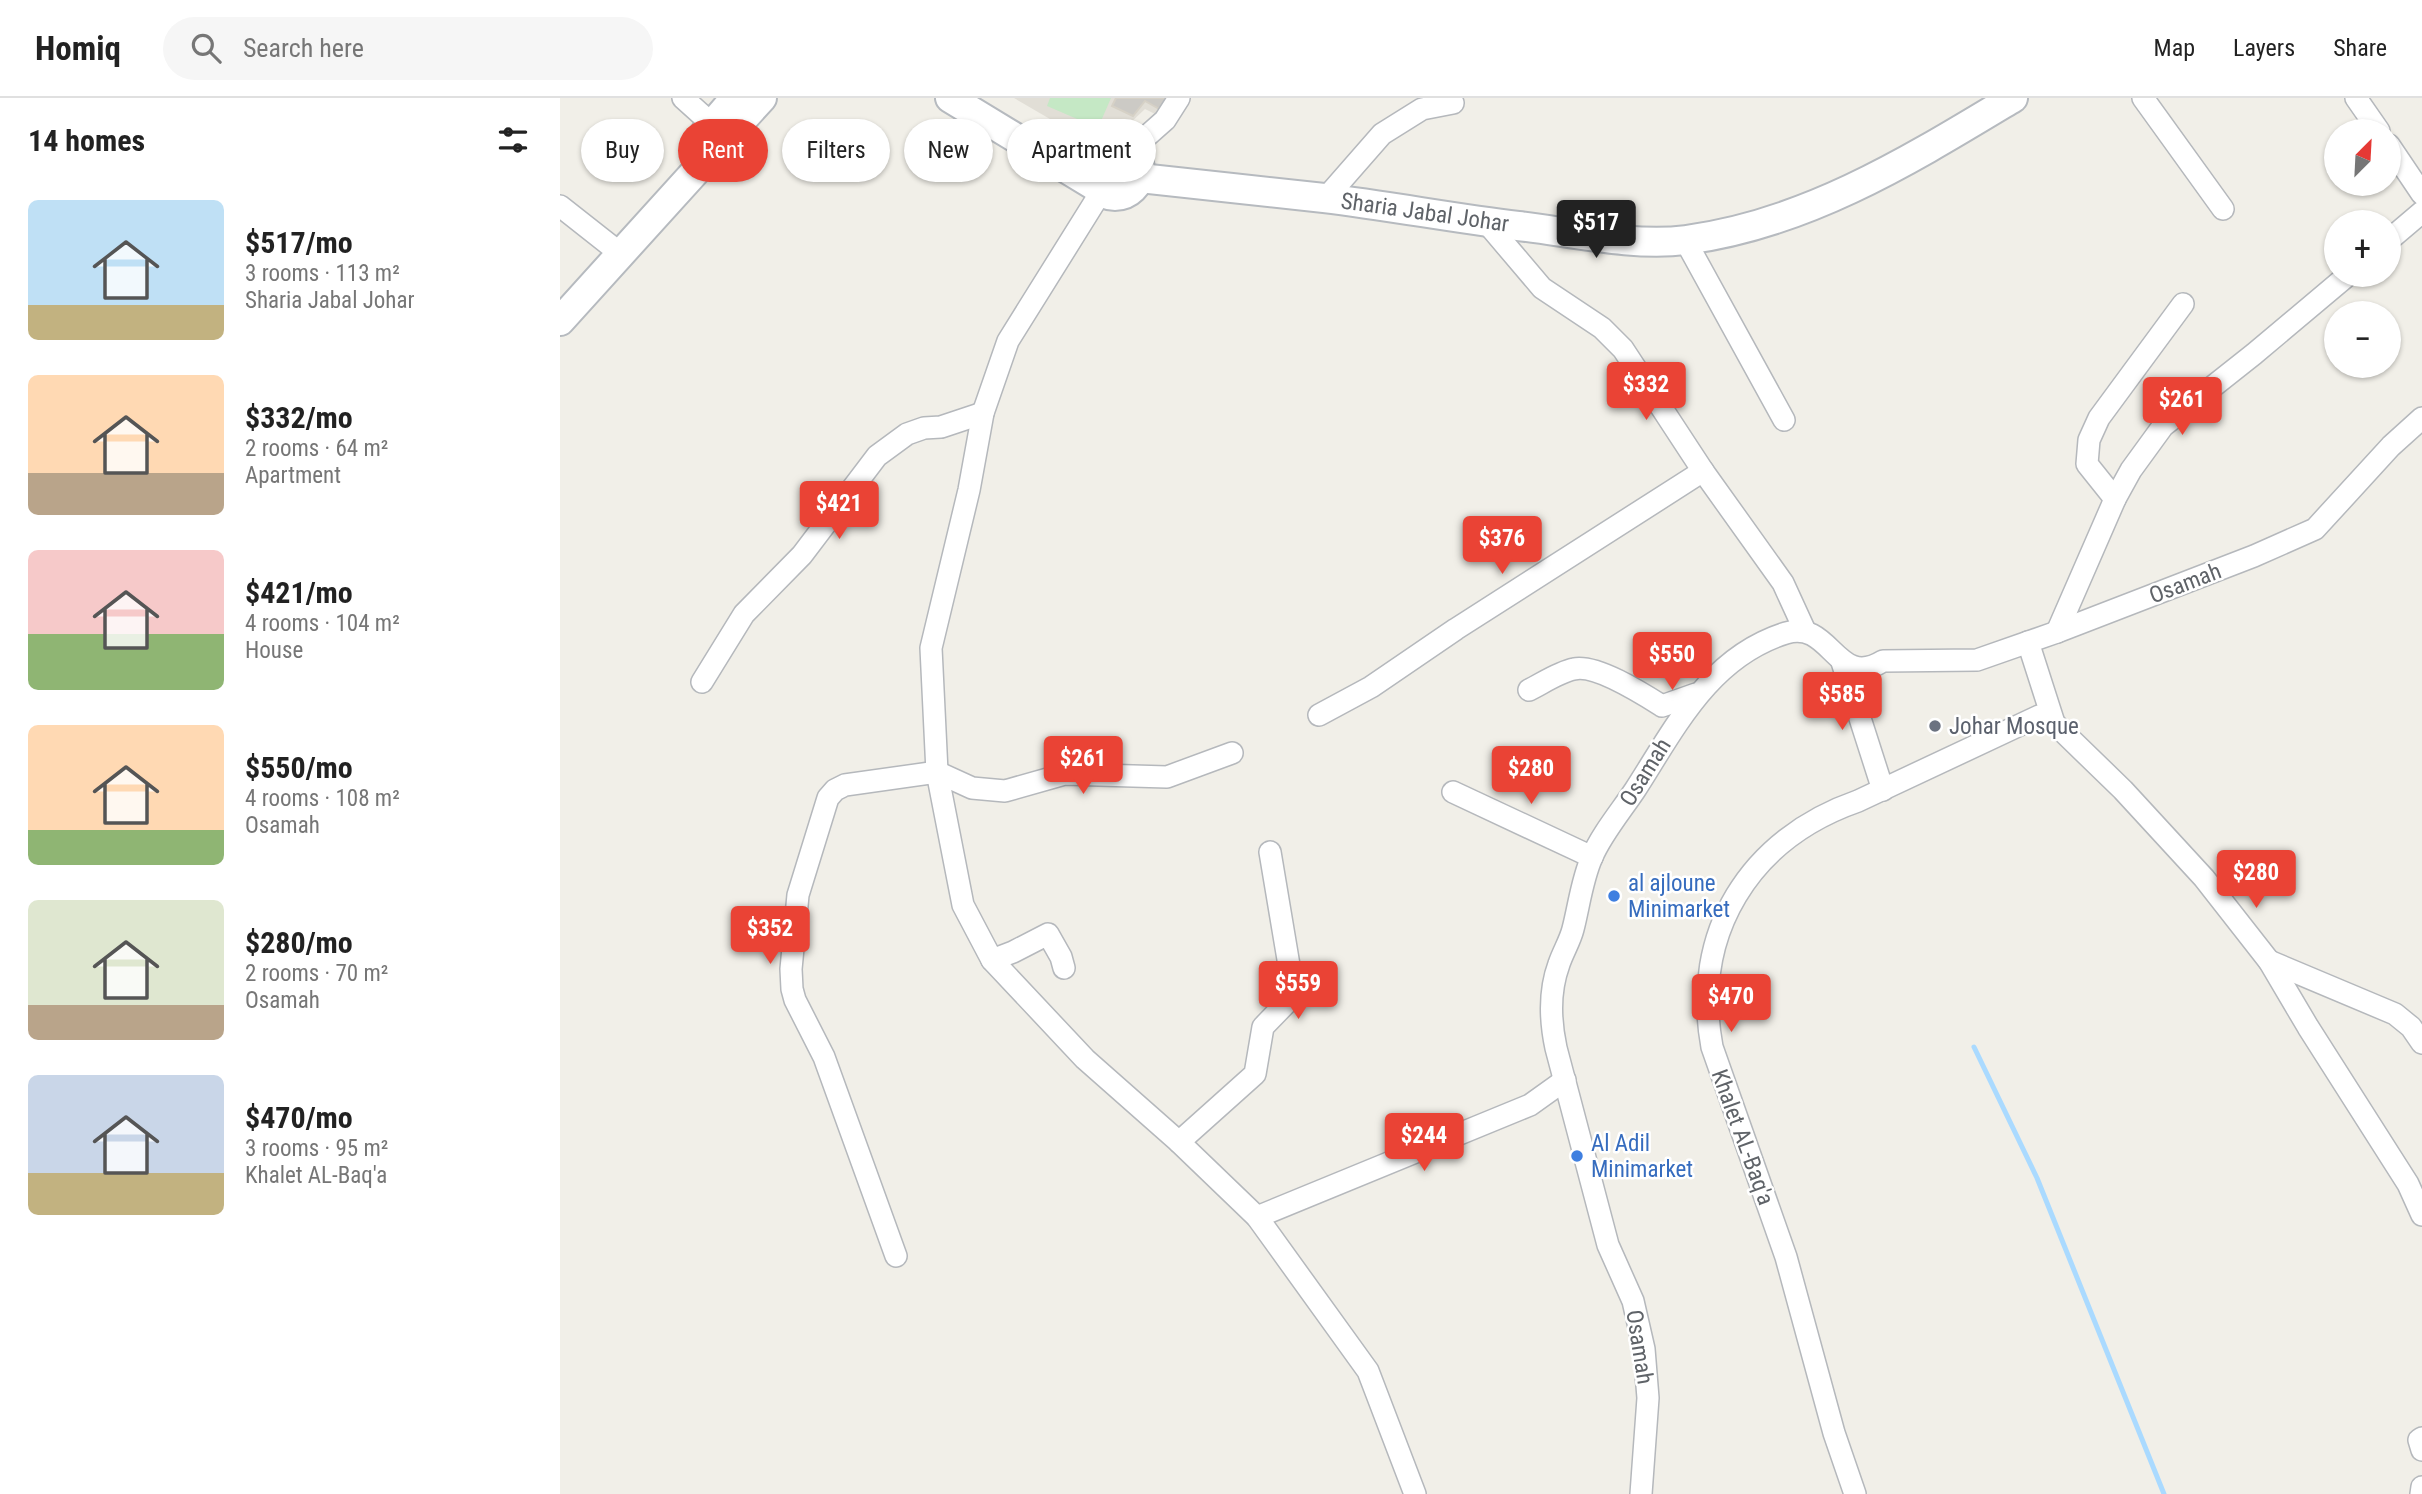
<!DOCTYPE html>
<html lang="en">
<head>
<meta charset="utf-8">
<style>
  body { margin:0; font-family:"Roboto Condensed",sans-serif; background:#f6f6f6; color:#222; height:100vh; display:flex; flex-direction:column; font-size:26px; white-space:nowrap }
  * { box-sizing:border-box; margin:0 }
  p { font-size:23px; color:#767676 }
  .icon { flex:none; width:38px; height:38px; fill:none; stroke:currentColor; stroke-width:2; stroke-linecap:round; stroke-linejoin:round }
  .map { position:relative; flex:1; overflow:hidden }
  .drawer { display:flex; flex-direction:column; background:#fff; width:560px }
  .drawer>* { flex:none }
  .hud { position:absolute; left:21px; top:21px; width:665px; height:63px; display:flex; gap:14px }
  .needle { width:46px; rotate:24deg }
  .fabs { position:absolute; left:1764px; top:21px; display:grid; gap:14px }
  .fabs a { display:grid; place-items:center; width:77px; height:77px; border-radius:50%; background:#fff; box-shadow:0 2px 5px #0004; font-size:35px }
  .price { position:absolute; translate:-50% -60px; padding:0 16px; border-radius:7px; background:#ea4335; color:#fff; font-size:23px; line-height:46px; filter:drop-shadow(0 2px 4px #0008) }
  .price::after { content:''; position:absolute; left:50%; top:42px; width:21px; height:16px; margin-left:-10px; background:inherit; clip-path:polygon(0 0,100% 0,50% 100%) }
  .price.on { background:#222; color:#fff }
  ul { padding:0; list-style:none }
  li { display:flex; align-items:center; gap:21px; height:175px; padding:0 28px }
  li span { display:grid; place-items:center; flex:none; width:196px; height:140px; border-radius:10px; color:#555 }
  li>.icon { margin-inline-start:auto }
  span .icon { width:84px; height:84px; fill:#fffc; stroke-width:1 }
  li b { font-size:30px }
  h2 { display:flex; justify-content:space-between; align-items:center; height:84px; padding:0 28px; font-size:30px }
  .pill { padding:0 24px; border-radius:32px; background:#fff; box-shadow:0 2px 5px #0004; font-size:24px; line-height:63px }
  .pill.on { background:#ea4335; color:#fff }
  header { display:flex; align-items:center; gap:42px; box-sizing:border-box; height:98px; padding:0 35px; background:#fff; border-bottom:2px solid #e0e0e0 }
  header strong { font-size:33px }
  nav { display:flex; gap:38px; margin-inline-start:auto; font-size:24px }
  .search { width:490px; height:63px; background:#f6f6f6; display:flex; align-items:center; gap:18px; box-sizing:border-box; padding:0 24px; border-radius:38px; color:#767676; font-size:26px }
  main { display:flex; flex:1; min-height:0 }
  .map>svg:first-child { display:block }
  .education { fill:#e1ded6 }
  .green { fill:#c5e8c5 }
  .lines { fill:none; stroke-linecap:round; stroke-linejoin:round }
  .stream { stroke:#aadaff; stroke-width:5 }
  .building { fill:#cccac5; stroke:#d6d1c6; stroke-width:2 }
  .street-casing { stroke:#b5b8bc; stroke-width:24 }
  .secondary-casing { stroke:#b6babf; stroke-width:32 }
  .street { stroke:#fff; stroke-width:21 }
  .secondary { stroke:#fff; stroke-width:28 }
  .worship-dot { fill:#6b7280; stroke:#fff; stroke-width:2.5 }
  .shop-dot { fill:#3f7fe0; stroke:#fff; stroke-width:2.5 }
  .labels { text-anchor:middle; stroke-width:5; stroke-linejoin:round; paint-order:stroke }
  .street-label { font-size:23px; fill:#5f6368; stroke:#fff }
  .worship-label { font-size:23px; fill:#5b616d; stroke:#fff; text-anchor:start }
  .shop-label { font-size:23px; fill:#366cbe; stroke:#fff; text-anchor:start }
</style>
</head>
<body>
<header>
<strong>Homiq</strong>
<div class="search"><svg class="icon" aria-label="search" viewBox="0 0 24 24"><circle cx="10" cy="10" r="6"/><path d="M15 15l6 6"/></svg>Search here</div>
<nav><a>Map</a><a>Layers</a><a>Share</a></nav>
</header>
<main>
<section class="drawer">
<h2>14 homes<svg class="icon" aria-label="filters" viewBox="0 0 24 24"><path d="M4 7h16M4 17h16"/><circle cx="9" cy="7" r="2"/><circle cx="15" cy="17" r="2"/></svg></h2>
<ul>
<li><span style="background:linear-gradient(#bfe0f5 75%,#c2b280 0)"><svg class="icon" aria-label="home" viewBox="0 0 24 24"><path d="M3 11l9-7 9 7M6 9v11h12V9"/></svg></span><div><b>$517/mo</b><p>3 rooms · 113 m²</p><p>Sharia Jabal Johar</p></div></li>
<li><span style="background:linear-gradient(#ffd9b3 70%,#b9a48a 0)"><svg class="icon" aria-label="home" viewBox="0 0 24 24"><path d="M3 11l9-7 9 7M6 9v11h12V9"/></svg></span><div><b>$332/mo</b><p>2 rooms · 64 m²</p><p>Apartment</p></div></li>
<li><span style="background:linear-gradient(#f6c9c9 60%,#8fb573 0)"><svg class="icon" aria-label="home" viewBox="0 0 24 24"><path d="M3 11l9-7 9 7M6 9v11h12V9"/></svg></span><div><b>$421/mo</b><p>4 rooms · 104 m²</p><p>House</p></div></li>
<li><span style="background:linear-gradient(#ffd9b3 75%,#8fb573 0)"><svg class="icon" aria-label="home" viewBox="0 0 24 24"><path d="M3 11l9-7 9 7M6 9v11h12V9"/></svg></span><div><b>$550/mo</b><p>4 rooms · 108 m²</p><p>Osamah</p></div></li>
<li><span style="background:linear-gradient(#dfe7d0 75%,#b9a48a 0)"><svg class="icon" aria-label="home" viewBox="0 0 24 24"><path d="M3 11l9-7 9 7M6 9v11h12V9"/></svg></span><div><b>$280/mo</b><p>2 rooms · 70 m²</p><p>Osamah</p></div></li>
<li><span style="background:linear-gradient(#c9d6e8 70%,#c2b280 0)"><svg class="icon" aria-label="home" viewBox="0 0 24 24"><path d="M3 11l9-7 9 7M6 9v11h12V9"/></svg></span><div><b>$470/mo</b><p>3 rooms · 95 m²</p><p>Khalet AL-Baq'a</p></div></li>
</ul>
</section>
<div class="map">
<svg width="1862" height="1396" viewBox="0 0 1862 1396">
  <rect width="100%" height="100%" fill="#f1efe8"/>
  <polygon class="education" points="454,0 610,0 599,18 585,11 567,28 553,34 529,33 502,28"/>
  <polygon class="green" points="490,0 551,0 538,30 487,8"/>
  <g class="lines">
    <polyline class="stream" points="1414,949 1477,1080 1604,1396"/>
  </g>
  <polygon class="building" points="556,0 608,0 601,12 585,3 573,18 552,8"/>
  <g class="lines">
    <defs>
      <g id="street">
        <polyline points="123,0 153,27"/>
        <polyline points="1583,0 1663,111"/>
        <polyline points="1796,0 1819,33"/>
        <polyline points="1829,47 1862,96"/>
        <polyline points="570,53 605,22 619,0"/>
        <polyline points="541,94 448,243 423,315 409,392 371,550 377,674 403,807 432,862 525,961 619,1044 697,1119 808,1273 855,1396"/>
        <polyline points="766,100 822,36 862,11 893,5"/>
        <polyline points="0,108 61,156"/>
        <polyline points="926,124 982,190 1042,230 1063,251 1143,373 1223,485 1245,533"/>
        <polyline points="1125,142 1224,322"/>
        <polyline points="1829,142 1862,114"/>
        <polyline points="1555,401 1527,366 1529,342 1539,320 1623,206"/>
        <polyline points="1497,534 1555,401 1571,372 1603,328 1694,256 1788,177"/>
        <polyline points="1468,544 1494,625 1563,692 1644,780 1709,863 1748,929 1848,1086 1862,1117"/>
        <polyline points="1282,564 1323,692"/>
        <polyline points="142,584 184,516 242,457 317,358 347,336 364,330 381,329 423,315"/>
        <path d="M 969,592 C 983,585 999,574 1014,571 C 1036,566 1083,596 1102,608 L 1136,596"/>
        <polyline points="759,617 811,589 896,531 1143,373"/>
        <polyline points="893,694 1032,759"/>
        <polyline points="432,862 453,854 488,836 501,859 504,870"/>
        <polyline points="1709,863 1835,916 1851,929 1862,945"/>
        <polyline points="619,1044 695,976 703,929 734,897 710,754"/>
        <polyline points="697,1119 970,1007 1005,982"/>
        <polyline points="336,1158 264,959 235,902 232,891 231,871 238,797 268,700 275,692 285,687 377,674 412,690 445,693 505,676 607,679 672,655"/>
        <polyline points="1862,1340 1859,1342 1862,1352"/>
        <path d="M 1081,1396 L 1088,1300 L 1084,1251 L 1073,1203 L 1048,1147 L 996,950 C 990,922 989,893 999,866 C 1003,854 1010,843 1013,831 C 1019,808 1022,781 1032,759 C 1041,737 1061,713 1075,692 C 1115,630 1149,559 1226,535 C 1271,521 1276,592 1323,563 L 1417,562 L 1497,534 L 1694,458 L 1755,431 L 1831,348 L 1862,320"/>
        <path d="M 1295,1396 L 1274,1335 L 1226,1159 L 1152,949 C 1131,835 1189,741 1298,703 L 1479,618 L 1494,625"/>
        <polyline points="1861,1396 1862,1389"/>
      </g>
      <g id="secondary">
        <polyline points="390,0 535,88"/>
        <polyline points="145,35 175,0"/>
        <circle cx="555" cy="73" r="25"/>
        <path d="M 580,80 C 641,87 703,93 764,100 C 829,108 893,120 958,128 C 1010,134 1074,149 1126,142 C 1247,126 1350,62 1453,0"/>
        <polyline points="0,223 202,0"/>
      </g>
    </defs>
    <use href="#street" class="street-casing"/>
    <use href="#secondary" class="secondary-casing"/>
    <use href="#street" class="street"/>
    <use href="#secondary" class="secondary"/>
  </g>
  <circle class="worship-dot" cx="1375" cy="628" r="7"/>
  <g class="shop-dot">
    <circle cx="1054" cy="798" r="7"/>
    <circle cx="1017" cy="1058" r="7"/>
  </g>
  <g class="labels">
    <g class="street-label">
      <text transform="translate(865 114) rotate(8)" y="8">Sharia Jabal Johar</text>
      <text transform="translate(1625 485) rotate(-21)" y="8">Osamah</text>
      <text transform="translate(1085 674) rotate(-58)" y="8">Osamah</text>
      <text transform="translate(1183 1039) rotate(70)" y="8">Khalet AL-Baq'a</text>
      <text transform="translate(1080 1249) rotate(81)" y="8">Osamah</text>
    </g>
    <g class="worship-label">
      <text x="1389" y="636">Johar Mosque</text>
    </g>
    <g class="shop-label">
      <text x="1068" y="793">al ajloune<tspan x="1068" dy="26">Minimarket</tspan></text>
      <text x="1031" y="1053">Al Adil<tspan x="1031" dy="26">Minimarket</tspan></text>
    </g>
  </g>
</svg>
<div class="fabs">
<a><svg class="needle" viewBox="-14 -14 28 28"><path d="M0-13l5 13h-10z" fill="#e53935"/><path d="M0 13l5-13h-10z" fill="#767676"/></svg></a>
<a>+</a>
<a>−</a>
</div>
<b class="price on" style="left:1036px;top:162px">$517</b>
<b class="price" style="left:1086px;top:324px">$332</b>
<b class="price" style="left:1622px;top:339px">$261</b>
<b class="price" style="left:279px;top:443px">$421</b>
<b class="price" style="left:942px;top:478px">$376</b>
<b class="price" style="left:1112px;top:594px">$550</b>
<b class="price" style="left:1282px;top:634px">$585</b>
<b class="price" style="left:523px;top:698px">$261</b>
<b class="price" style="left:971px;top:708px">$280</b>
<b class="price" style="left:1696px;top:812px">$280</b>
<b class="price" style="left:210px;top:868px">$352</b>
<b class="price" style="left:738px;top:923px">$559</b>
<b class="price" style="left:1171px;top:936px">$470</b>
<b class="price" style="left:864px;top:1075px">$244</b>
<div class="hud">
<a class="pill">Buy</a>
<a class="pill on">Rent</a>
<a class="pill">Filters</a>
<a class="pill">New</a>
<a class="pill">Apartment</a>
</div>
</div>
</main>
</body>
</html>
